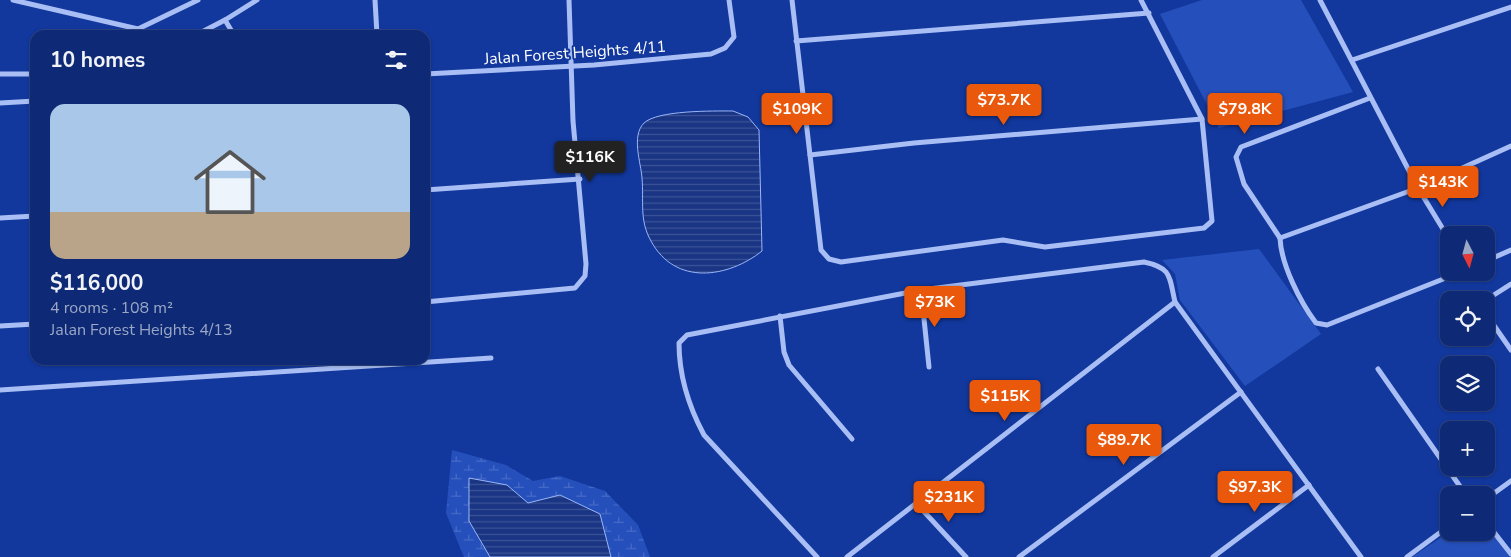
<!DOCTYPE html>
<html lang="en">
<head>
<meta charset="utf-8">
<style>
  body { margin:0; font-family:"Nunito Sans",sans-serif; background:#1c367e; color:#f1f3f6; height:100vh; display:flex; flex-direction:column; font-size:19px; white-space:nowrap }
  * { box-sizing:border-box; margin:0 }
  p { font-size:16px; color:#9ba7c5 }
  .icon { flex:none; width:28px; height:28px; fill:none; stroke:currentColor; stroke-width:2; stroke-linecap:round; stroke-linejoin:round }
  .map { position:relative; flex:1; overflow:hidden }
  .drawer { position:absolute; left:30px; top:30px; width:400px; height:335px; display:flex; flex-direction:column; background:#0e2a76; border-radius:15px; box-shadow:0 1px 4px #0004,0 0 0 1px #2e4688 }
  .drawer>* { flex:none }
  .needle { width:32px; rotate:174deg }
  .buttons { position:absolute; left:1440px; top:226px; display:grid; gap:10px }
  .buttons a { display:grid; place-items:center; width:55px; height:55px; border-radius:10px; background:#0e2a76; box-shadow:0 1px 4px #0004,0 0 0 1px #2e4688; font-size:25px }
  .price { position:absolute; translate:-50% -42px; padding:0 11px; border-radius:5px; background:#ea580c; color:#fff; font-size:16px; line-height:32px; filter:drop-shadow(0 1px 2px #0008) }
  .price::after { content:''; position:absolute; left:50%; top:30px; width:15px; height:11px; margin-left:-8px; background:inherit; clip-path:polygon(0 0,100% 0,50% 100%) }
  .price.active { background:#222; color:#fff }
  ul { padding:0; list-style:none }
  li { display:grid; align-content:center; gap:10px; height:265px; padding:0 20px }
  li span { display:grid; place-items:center; height:155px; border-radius:15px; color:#555 }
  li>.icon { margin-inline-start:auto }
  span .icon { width:90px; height:90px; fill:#fffc; stroke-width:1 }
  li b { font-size:21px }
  h2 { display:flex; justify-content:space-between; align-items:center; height:60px; padding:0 20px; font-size:21px }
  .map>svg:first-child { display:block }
  .wetland { fill:url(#wetland-marsh) }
  .green { fill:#2550bc }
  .water { fill:url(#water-rules); stroke:#9bb6f7 }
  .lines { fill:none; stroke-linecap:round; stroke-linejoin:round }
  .minor { stroke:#a9bef4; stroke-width:5 }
  .labels { text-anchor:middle; stroke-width:4; stroke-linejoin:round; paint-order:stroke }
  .street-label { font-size:16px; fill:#fff; stroke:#12389e }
</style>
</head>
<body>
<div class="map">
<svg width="1511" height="557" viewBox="0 0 1511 557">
  <defs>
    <pattern id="wetland-marsh" width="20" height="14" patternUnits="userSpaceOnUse" patternTransform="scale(1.25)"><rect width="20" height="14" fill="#2550bc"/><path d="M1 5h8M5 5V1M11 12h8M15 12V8" fill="none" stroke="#466ac6"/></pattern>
    <pattern id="water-rules" width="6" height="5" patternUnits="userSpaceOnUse" patternTransform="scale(1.25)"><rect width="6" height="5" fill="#193584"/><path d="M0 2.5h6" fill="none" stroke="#3c5396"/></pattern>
  </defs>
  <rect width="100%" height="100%" fill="#12389e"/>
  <polygon class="wetland" points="452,450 506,465 533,481 560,476 605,491 638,525 650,557 464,557 446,513"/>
  <g class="green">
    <polygon points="1202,0 1301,0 1353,92 1219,128 1160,14"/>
    <polygon points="1259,249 1321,334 1245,386 1180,300 1175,274 1162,260"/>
    <polygon points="1486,523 1511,557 1412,557 1449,532 1486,532"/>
  </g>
  <g class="water">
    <path d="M 733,111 L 748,117 L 759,130 L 762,251 C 728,278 675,286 651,241 C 639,220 644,201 642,178 C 641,163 631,136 644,123 C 658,110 713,111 733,111 Z"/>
    <polygon points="469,478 507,485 528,503 560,495 600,514 611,557 490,557 469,521"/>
  </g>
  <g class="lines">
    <g class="minor">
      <polyline points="13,0 138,29"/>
      <polyline points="375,0 377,35"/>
      <polyline points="792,0 821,250 829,259 841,262 1003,240 1045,247 1204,228 1212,221 1202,119 1141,0"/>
      <polyline points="1320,0 1418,188 1449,239"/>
      <polyline points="225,20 234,35"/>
      <polyline points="138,29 198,0"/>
      <polyline points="196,35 225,20 257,0"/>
      <polyline points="796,41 1149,13"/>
      <polyline points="1352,60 1511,7"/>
      <polyline points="0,74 35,74"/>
      <polyline points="425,74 594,65 711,54 725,48 734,37 729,0"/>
      <polyline points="0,103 35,101"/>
      <polyline points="810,155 914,143 1202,119"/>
      <polyline points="425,190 580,179"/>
      <polyline points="0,218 35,216"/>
      <path d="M 1280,238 C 1281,264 1300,302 1316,323 L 1327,325 L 1461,272"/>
      <polyline points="1280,238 1418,188 1511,146"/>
      <polyline points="1280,238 1244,184 1236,157 1241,147 1370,98"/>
      <polyline points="1486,261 1511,250"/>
      <polyline points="921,290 929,367"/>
      <polyline points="1486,300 1511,284"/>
      <polyline points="425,302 575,288 585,276 586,264 573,121 569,0"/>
      <polyline points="1486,314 1511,350"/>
      <polyline points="780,316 784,352 789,365 852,439"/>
      <polyline points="0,326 35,324"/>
      <polyline points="1378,369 1466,495"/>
      <polyline points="0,390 491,358"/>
      <polyline points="1486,499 1511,481"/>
      <polyline points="916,503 966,557"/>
      <polyline points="1486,522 1511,554"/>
      <path d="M 817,557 L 704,435 C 689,407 679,375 679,343 L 687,335 L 921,290 L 1144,262 C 1172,268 1169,276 1175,302 L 1361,557"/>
      <polyline points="847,557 1175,302"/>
      <polyline points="1019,557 1241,392"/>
      <polyline points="1213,557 1309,485"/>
      <polyline points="1407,557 1449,526"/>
    </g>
  </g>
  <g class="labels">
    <g class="street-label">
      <text transform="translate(575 52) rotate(-4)" y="6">Jalan Forest Heights 4/11</text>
    </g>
  </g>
</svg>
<div class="buttons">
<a><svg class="needle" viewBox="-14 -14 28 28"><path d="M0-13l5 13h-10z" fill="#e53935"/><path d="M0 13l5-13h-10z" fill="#9ba7c5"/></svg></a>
<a><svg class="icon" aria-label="locate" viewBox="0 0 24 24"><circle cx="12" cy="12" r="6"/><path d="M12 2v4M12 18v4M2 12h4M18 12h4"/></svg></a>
<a><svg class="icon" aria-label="layers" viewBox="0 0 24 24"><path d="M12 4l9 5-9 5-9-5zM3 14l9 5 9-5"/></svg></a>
<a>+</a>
<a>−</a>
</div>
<b class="price" style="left:1004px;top:126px">$73.7K</b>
<b class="price" style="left:797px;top:135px">$109K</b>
<b class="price" style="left:1245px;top:135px">$79.8K</b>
<b class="price active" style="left:590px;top:183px">$116K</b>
<b class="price" style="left:1443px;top:208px">$143K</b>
<b class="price" style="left:935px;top:328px">$73K</b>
<b class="price" style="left:1005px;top:422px">$115K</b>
<b class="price" style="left:1124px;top:466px">$89.7K</b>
<b class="price" style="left:1255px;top:513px">$97.3K</b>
<b class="price" style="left:949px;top:523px">$231K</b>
<section class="drawer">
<h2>10 homes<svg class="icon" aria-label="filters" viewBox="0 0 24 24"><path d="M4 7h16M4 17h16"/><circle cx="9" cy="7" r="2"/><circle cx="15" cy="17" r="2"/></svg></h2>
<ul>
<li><span style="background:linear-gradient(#a9c7e8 70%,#b9a48a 0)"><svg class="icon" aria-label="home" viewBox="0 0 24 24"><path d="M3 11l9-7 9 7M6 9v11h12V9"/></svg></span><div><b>$116,000</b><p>4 rooms · 108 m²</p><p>Jalan Forest Heights 4/13</p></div></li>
</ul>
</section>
</div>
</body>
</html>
